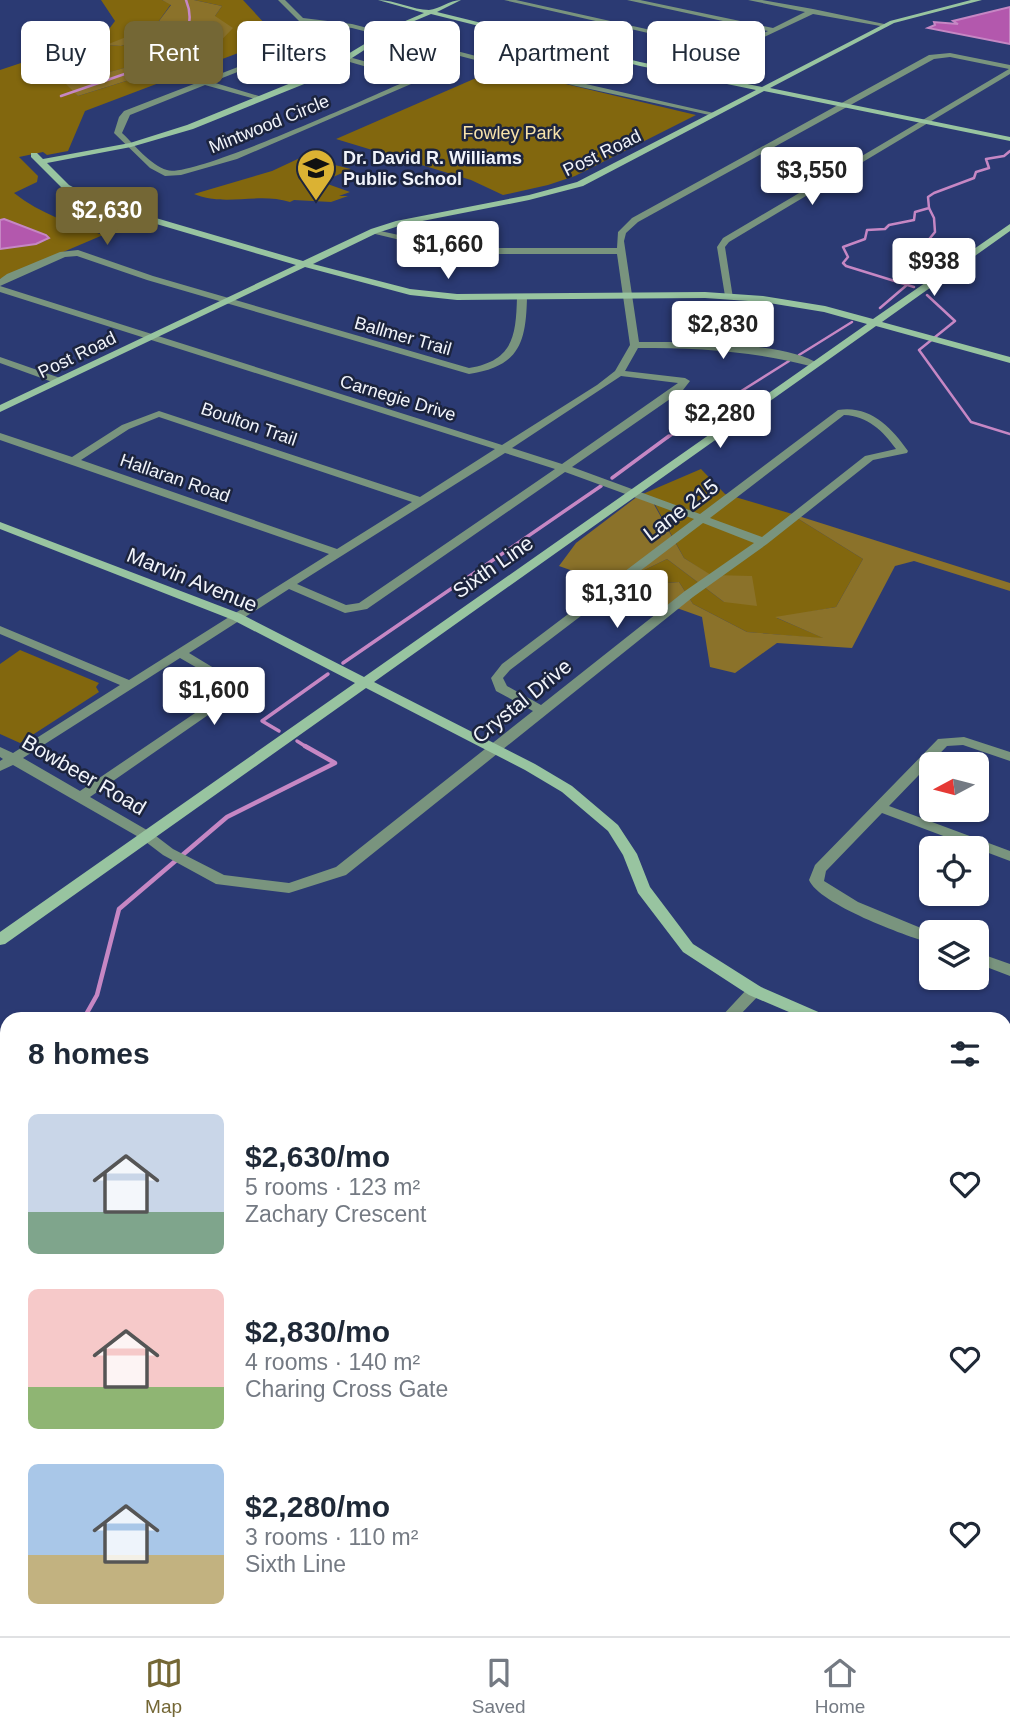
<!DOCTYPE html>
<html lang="en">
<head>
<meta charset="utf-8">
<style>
  body { margin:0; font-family:Helvetica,sans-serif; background:#f6f6f7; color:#1f2937; height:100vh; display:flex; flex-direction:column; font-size:26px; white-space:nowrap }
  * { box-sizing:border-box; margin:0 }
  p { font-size:23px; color:#747a83 }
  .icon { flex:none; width:38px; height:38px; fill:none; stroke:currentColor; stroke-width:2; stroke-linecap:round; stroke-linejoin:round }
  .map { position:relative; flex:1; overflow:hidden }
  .side { position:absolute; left:0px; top:1012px; width:1012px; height:625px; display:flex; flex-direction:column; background:#fff; border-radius:21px 21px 0 0; box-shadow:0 2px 5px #0004 }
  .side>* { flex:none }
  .guide { position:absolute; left:21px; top:21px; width:970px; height:63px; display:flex; gap:14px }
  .needle { width:46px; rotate:263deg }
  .controls { position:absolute; left:919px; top:752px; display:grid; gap:14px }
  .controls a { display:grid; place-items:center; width:70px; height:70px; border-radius:10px; background:#fff; box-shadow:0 2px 5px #0004; font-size:35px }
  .price { position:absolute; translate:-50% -60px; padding:0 16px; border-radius:7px; background:#fff; color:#222; font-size:23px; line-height:46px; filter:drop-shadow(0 2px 4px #0008) }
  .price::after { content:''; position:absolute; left:50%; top:42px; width:21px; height:16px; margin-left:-10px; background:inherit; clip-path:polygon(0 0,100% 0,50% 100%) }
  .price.on { background:#746735; color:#fff }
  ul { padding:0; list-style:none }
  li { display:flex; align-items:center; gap:21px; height:175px; padding:0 28px }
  li span { display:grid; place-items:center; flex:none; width:196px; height:140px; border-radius:10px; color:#555 }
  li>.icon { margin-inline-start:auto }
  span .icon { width:84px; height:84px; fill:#fffc; stroke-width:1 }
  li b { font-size:30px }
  h2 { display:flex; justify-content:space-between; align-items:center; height:84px; padding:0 28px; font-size:30px }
  .chip { padding:0 24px; border-radius:10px; background:#fff; box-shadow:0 2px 5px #0004; font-size:24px; line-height:63px }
  .chip.on { background:#746735; color:#fff }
  .tab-bar { display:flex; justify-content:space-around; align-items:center; height:98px; border-top:2px solid #e0e1e3; background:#fff; font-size:19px; color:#747a83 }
  .tab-bar a { display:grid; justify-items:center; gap:4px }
  .tab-bar .on { color:#746735 }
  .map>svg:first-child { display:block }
  .green { fill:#82670e }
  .forest { fill:#8b722a }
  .water { fill:#b358ad; stroke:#c687c4; stroke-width:2 }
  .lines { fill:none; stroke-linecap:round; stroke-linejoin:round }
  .stream-far3 { stroke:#c687c4; stroke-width:2.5 }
  .stream-far2 { stroke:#c687c4; stroke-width:3.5 }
  .stream-far1 { stroke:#c687c4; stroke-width:4.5 }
  .stream { stroke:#c687c4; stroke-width:6 }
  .street { fill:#79947e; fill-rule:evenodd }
  .secondary { fill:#98c4a0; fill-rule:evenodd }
  .labels { text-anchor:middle; stroke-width:5; stroke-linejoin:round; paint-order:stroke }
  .far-street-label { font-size:18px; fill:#f1f4fb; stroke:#1c243e }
  .far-park-label { font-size:18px; fill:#f7e2aa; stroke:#1c243e }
  .far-poi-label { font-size:18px; font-weight:bold; fill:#f1f4fb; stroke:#1c243e; text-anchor:start }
  .street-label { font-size:21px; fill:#f1f4fb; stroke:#1c243e }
</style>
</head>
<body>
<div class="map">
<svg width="1010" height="1636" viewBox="0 0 1010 1636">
  <rect width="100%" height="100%" fill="#2b3a73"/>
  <g class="green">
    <path d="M 101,0 L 162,0 L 171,4 L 156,25 L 108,45 L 121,46 L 166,29 L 180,34 L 171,55 L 67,84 L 78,96 L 206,56 L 215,16 L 222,6 L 194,0 L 243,0 L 278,38 L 85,111 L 68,151 L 47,155 L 43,152 L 19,157 L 38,176 L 37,182 L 14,193 C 41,214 71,224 103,235 L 0,279 L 0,249 L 36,244 L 47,240 L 4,219 L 0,220 L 0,70 L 78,44 L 86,33 L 109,29 L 115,21 Z"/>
    <polygon points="499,68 696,115 575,176 548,185 503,195 471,180 336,139"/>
    <path d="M 302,157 L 351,169 L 322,182 L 350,192 L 339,196 L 348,196 L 331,202 L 294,200 L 290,202 C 258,192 225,207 194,194 L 272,171 Z"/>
    <polygon points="701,469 725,494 789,513 863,559 836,607 777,618 826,639 747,632 693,604 679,582 639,585 630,577 667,559 724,602 711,576 684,558 652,499 638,496"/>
    <polygon points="20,650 99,683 96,687 99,692 20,743 0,734 0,664"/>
  </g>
  <g class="forest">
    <polygon points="162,0 194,0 222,6 215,16 233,28 206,56 78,96 66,84 171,55 179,34 166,29 121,46 106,45 156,25 171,5"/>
    <polygon points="638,496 651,499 684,558 711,575 752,576 757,606 724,602 667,559 630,577 639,585 679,582 693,604 747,632 823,638 775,617 836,607 863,559 789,513 1010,583 1010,591 914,561 895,566 852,648 777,643 735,673 710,667 702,617 559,566 576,543"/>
    <polygon points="1010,1301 1010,1384 1005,1393 1005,1310"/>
  </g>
  <g class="water">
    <polygon points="1010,7 1010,44 928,28 935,25 934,22 958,24 953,21"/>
    <polygon points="4,219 46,235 49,238 36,244 0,249 0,220"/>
  </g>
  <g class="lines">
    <g class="stream-far3">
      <path d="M 61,96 L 165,60 C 184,44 196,24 186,0"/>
      <polyline points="914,287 846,266 843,263 848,257 843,247 865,239 867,230 885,229 889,225 914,220 915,212 929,208 928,197 934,193 974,178 976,172 989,168 986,159 1004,156 1010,151"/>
      <polyline points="927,295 955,321 919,350 971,422 1010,434"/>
      <polyline points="880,308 908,284 902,275 904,259 926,243 935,232 934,218 929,208"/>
      <polyline points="799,355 852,322"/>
      <polyline points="667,438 789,361"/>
    </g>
    <g class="stream-far2">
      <polyline points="612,478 669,436"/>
      <polyline points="343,663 601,486"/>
      <polyline points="279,731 262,721 328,674"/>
      <polyline points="297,741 308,748"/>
    </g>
    <polyline class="stream-far1" points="84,1018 97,995 119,909 227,817 335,763 305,746"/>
    <polyline class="stream" points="288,1629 289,1636"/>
    <g class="street">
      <polygon points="278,0 285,0 303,18 352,24 577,82 718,114 714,116 576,86 352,28 299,21"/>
      <polygon points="504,0 516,0 727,47 735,46 768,31 627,0 640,0 773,28 805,12 748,0 762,0 813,9 889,25 886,27 813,14 739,49 727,51"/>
      <path d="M 305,45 L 411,74 L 418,81 L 237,159 L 181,175 L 165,176 L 150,168 L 114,133 L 119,117 L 124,111 L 277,52 ZM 305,49 L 405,78 L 409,80 C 374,95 191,179 167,170 C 150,165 135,145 122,133 L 130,115 L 205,85 L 262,101 L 262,97 L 212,82 L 281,55 Z"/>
      <path d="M 950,53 L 1010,65 L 1010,74 L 729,242 L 725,247 L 733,298 L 725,296 L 717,247 L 723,238 L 1009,69 L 950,57 L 934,59 L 638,222 L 626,233 L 624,241 L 639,342 C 682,342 785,341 819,364 L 814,367 C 754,351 700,348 638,348 L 625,371 L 685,378 L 690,381 L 683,390 L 572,467 L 700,514 L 838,410 C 870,405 891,427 908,451 L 907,453 L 873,460 L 767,544 L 693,597 L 346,875 L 289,893 L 216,884 L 163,855 L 142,839 L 13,765 L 0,771 L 0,761 L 3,759 L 0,757 L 0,747 L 13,753 L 120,685 L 0,634 L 0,626 L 129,680 L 329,554 L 0,440 L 0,433 L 72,457 L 122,425 L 159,411 L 420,497 L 495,449 L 0,292 L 0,286 L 502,445 L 597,385 L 615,371 L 630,345 L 617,254 L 459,254 L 371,233 L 371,229 L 459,248 L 617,248 L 618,232 L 632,218 L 929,55 ZM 621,376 L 678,383 L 562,464 L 512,448 ZM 844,415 C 868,416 883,431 896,449 L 865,456 L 762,537 L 710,518 ZM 159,417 L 412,502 L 337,549 L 81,460 L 129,429 ZM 505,453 L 555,469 L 359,603 L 346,605 L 297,584 ZM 565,472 L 694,519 L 502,664 L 491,678 L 496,691 L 533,711 L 336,867 L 289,883 L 224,875 L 173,849 L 152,833 L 90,797 L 247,688 L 189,653 L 289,589 L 345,613 L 367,609 ZM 703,523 L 754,543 L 685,591 L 541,705 L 507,686 L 503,678 L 510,670 ZM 180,658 L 232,688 L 80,791 L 23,758 Z"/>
      <path d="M 78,250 L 153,276 L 469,368 C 513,361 516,336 517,297 L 522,294 L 527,297 C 526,344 519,366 469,374 L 147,280 L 77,256 L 65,257 L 0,286 L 0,279 L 7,274 L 60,252 Z"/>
      <polygon points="0,357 63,379 64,381 55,383 0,363"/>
      <path d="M 964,737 L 1010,752 L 1010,761 L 963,745 L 947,746 L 889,806 L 1010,851 L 1010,861 L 882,813 L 826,871 L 824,881 L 858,902 L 933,933 L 931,933 L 931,943 C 905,936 819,904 809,880 L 815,865 L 938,739 Z"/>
      <polygon points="976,952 1010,964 1010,976 976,963"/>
      <polygon points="755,985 761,987 763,991 737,1018 720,1018 749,987"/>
      <polygon points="7,1357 7,1378 0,1381 0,1360"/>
      <polygon points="97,1629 123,1629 120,1636 94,1636"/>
      <polygon points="411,1629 437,1629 434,1636 408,1636"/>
      <polygon points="614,1629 639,1629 636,1636 611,1636"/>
      <polygon points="732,1629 761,1629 764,1636 735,1636"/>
    </g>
    <g class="secondary">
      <path d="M 378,0 C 395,0 413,10 429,10 C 440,9 449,0 461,0 L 437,12 L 640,62 L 762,87 L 890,21 L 971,0 L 982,0 L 894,23 L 770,88 L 1010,137 L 1010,141 L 764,91 L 583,186 L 529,200 L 402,225 L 377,233 L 313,264 L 410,289 L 457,294 L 705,292 L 763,296 L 825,306 L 873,319 L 1010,224 L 1010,231 L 882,322 L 1010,357 L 1010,363 L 876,326 L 374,682 L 535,764 L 572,786 L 618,825 L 637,854 L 650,887 L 693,944 L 761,987 L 823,1014 L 825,1018 L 803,1018 L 749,995 L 683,952 L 638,893 L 623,855 L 608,831 L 562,792 L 525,770 L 366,688 L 5,944 L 0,945 L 0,932 L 355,683 L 233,620 L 0,529 L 0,522 L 241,614 L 364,677 L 867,324 L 824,312 L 763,302 L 705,298 L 457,300 L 410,295 L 305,267 L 0,412 L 0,405 L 296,265 L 95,206 L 63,189 L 31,157 L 31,153 L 37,153 L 43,159 L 130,143 L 187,125 L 318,72 L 396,25 L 424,13 ZM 431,14 L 640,66 L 756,90 L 577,182 L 529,195 L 396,221 L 371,229 L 303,261 L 101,202 L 69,185 L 47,163 L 131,147 L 193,129 L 324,76 L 400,27 Z"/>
      <polygon points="1004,1096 1010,1097 1010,1111 1004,1109"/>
      <polygon points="1010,1414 1010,1440 1004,1442 1004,1416"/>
      <polygon points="874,1629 897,1629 894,1636 871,1636"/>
    </g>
  </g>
  <defs>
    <symbol id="school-pin" viewBox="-11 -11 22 30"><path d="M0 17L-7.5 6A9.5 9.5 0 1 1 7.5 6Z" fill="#dbb233" stroke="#1c243e"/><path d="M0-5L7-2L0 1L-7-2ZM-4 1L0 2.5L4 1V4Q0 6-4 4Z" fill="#111"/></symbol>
  </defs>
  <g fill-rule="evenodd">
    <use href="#school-pin" x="294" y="146" width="44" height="60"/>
  </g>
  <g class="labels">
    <g class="far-street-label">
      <text transform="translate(269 124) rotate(-22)" y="6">Mintwood Circle</text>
      <text transform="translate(602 153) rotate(-26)" y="6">Post Road</text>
      <text transform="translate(403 336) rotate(16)" y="6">Ballmer Trail</text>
      <text transform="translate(77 355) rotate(-26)" y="6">Post Road</text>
      <text transform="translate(398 398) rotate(17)" y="6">Carnegie Drive</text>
      <text transform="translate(249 424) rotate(19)" y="6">Boulton Trail</text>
      <text transform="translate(175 478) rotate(19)" y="6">Hallaran Road</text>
    </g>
    <g class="far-park-label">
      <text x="512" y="139">Fowley Park</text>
    </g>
    <g class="far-poi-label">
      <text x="343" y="164">Dr. David R. Williams<tspan x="343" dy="21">Public School</tspan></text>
    </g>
    <g class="street-label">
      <text transform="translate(681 510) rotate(-37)" y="7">Lane 215</text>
      <text transform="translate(493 567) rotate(-35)" y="7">Sixth Line</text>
      <text transform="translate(192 580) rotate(22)" y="7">Marvin Avenue</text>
      <text transform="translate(522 701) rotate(-39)" y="7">Crystal Drive</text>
      <text transform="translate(84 775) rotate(30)" y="7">Bowbeer Road</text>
    </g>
  </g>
</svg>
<div class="controls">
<a><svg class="needle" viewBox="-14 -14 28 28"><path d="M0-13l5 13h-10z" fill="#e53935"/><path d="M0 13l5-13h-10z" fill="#747a83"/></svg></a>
<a><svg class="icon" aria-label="locate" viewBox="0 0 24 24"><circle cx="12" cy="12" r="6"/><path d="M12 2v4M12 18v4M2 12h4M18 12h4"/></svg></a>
<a><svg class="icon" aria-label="layers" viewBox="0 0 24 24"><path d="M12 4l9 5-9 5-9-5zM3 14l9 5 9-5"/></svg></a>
</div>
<b class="price" style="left:812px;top:207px">$3,550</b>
<b class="price on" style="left:107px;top:247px">$2,630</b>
<b class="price" style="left:448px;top:281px">$1,660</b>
<b class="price" style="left:934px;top:298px">$938</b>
<b class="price" style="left:723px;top:361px">$2,830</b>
<b class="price" style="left:720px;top:450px">$2,280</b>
<b class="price" style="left:617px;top:630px">$1,310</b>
<b class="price" style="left:214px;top:727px">$1,600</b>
<div class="guide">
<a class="chip">Buy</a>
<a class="chip on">Rent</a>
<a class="chip">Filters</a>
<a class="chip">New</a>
<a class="chip">Apartment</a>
<a class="chip">House</a>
</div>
<section class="side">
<h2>8 homes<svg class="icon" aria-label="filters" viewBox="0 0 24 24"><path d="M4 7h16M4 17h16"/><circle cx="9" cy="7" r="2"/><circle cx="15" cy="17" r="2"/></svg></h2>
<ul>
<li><span style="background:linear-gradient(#c9d6e8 70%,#7fa58c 0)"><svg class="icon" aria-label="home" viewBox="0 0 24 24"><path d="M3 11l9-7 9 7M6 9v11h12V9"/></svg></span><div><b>$2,630/mo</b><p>5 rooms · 123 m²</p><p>Zachary Crescent</p></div><svg class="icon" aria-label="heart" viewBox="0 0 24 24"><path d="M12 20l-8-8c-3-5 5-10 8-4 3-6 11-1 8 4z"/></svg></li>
<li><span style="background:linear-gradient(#f6c9c9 70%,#8fb573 0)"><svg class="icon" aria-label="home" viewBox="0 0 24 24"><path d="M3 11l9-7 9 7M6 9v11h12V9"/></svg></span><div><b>$2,830/mo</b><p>4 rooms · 140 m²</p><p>Charing Cross Gate</p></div><svg class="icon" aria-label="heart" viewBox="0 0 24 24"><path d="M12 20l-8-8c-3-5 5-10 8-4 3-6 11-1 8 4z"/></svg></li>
<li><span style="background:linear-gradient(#a9c7e8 65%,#c2b280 0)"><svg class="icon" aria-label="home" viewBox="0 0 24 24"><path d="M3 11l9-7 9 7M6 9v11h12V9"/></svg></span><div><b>$2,280/mo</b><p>3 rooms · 110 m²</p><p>Sixth Line</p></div><svg class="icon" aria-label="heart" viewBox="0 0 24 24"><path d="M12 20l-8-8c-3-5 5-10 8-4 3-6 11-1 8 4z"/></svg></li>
</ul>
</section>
</div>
<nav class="tab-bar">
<a class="on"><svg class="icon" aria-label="map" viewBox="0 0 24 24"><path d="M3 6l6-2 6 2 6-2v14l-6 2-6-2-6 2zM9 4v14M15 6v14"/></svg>Map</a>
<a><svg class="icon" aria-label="saved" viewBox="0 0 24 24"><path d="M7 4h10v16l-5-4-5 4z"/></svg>Saved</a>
<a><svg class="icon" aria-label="home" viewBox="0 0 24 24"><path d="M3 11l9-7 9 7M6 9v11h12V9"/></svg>Home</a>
</nav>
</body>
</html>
